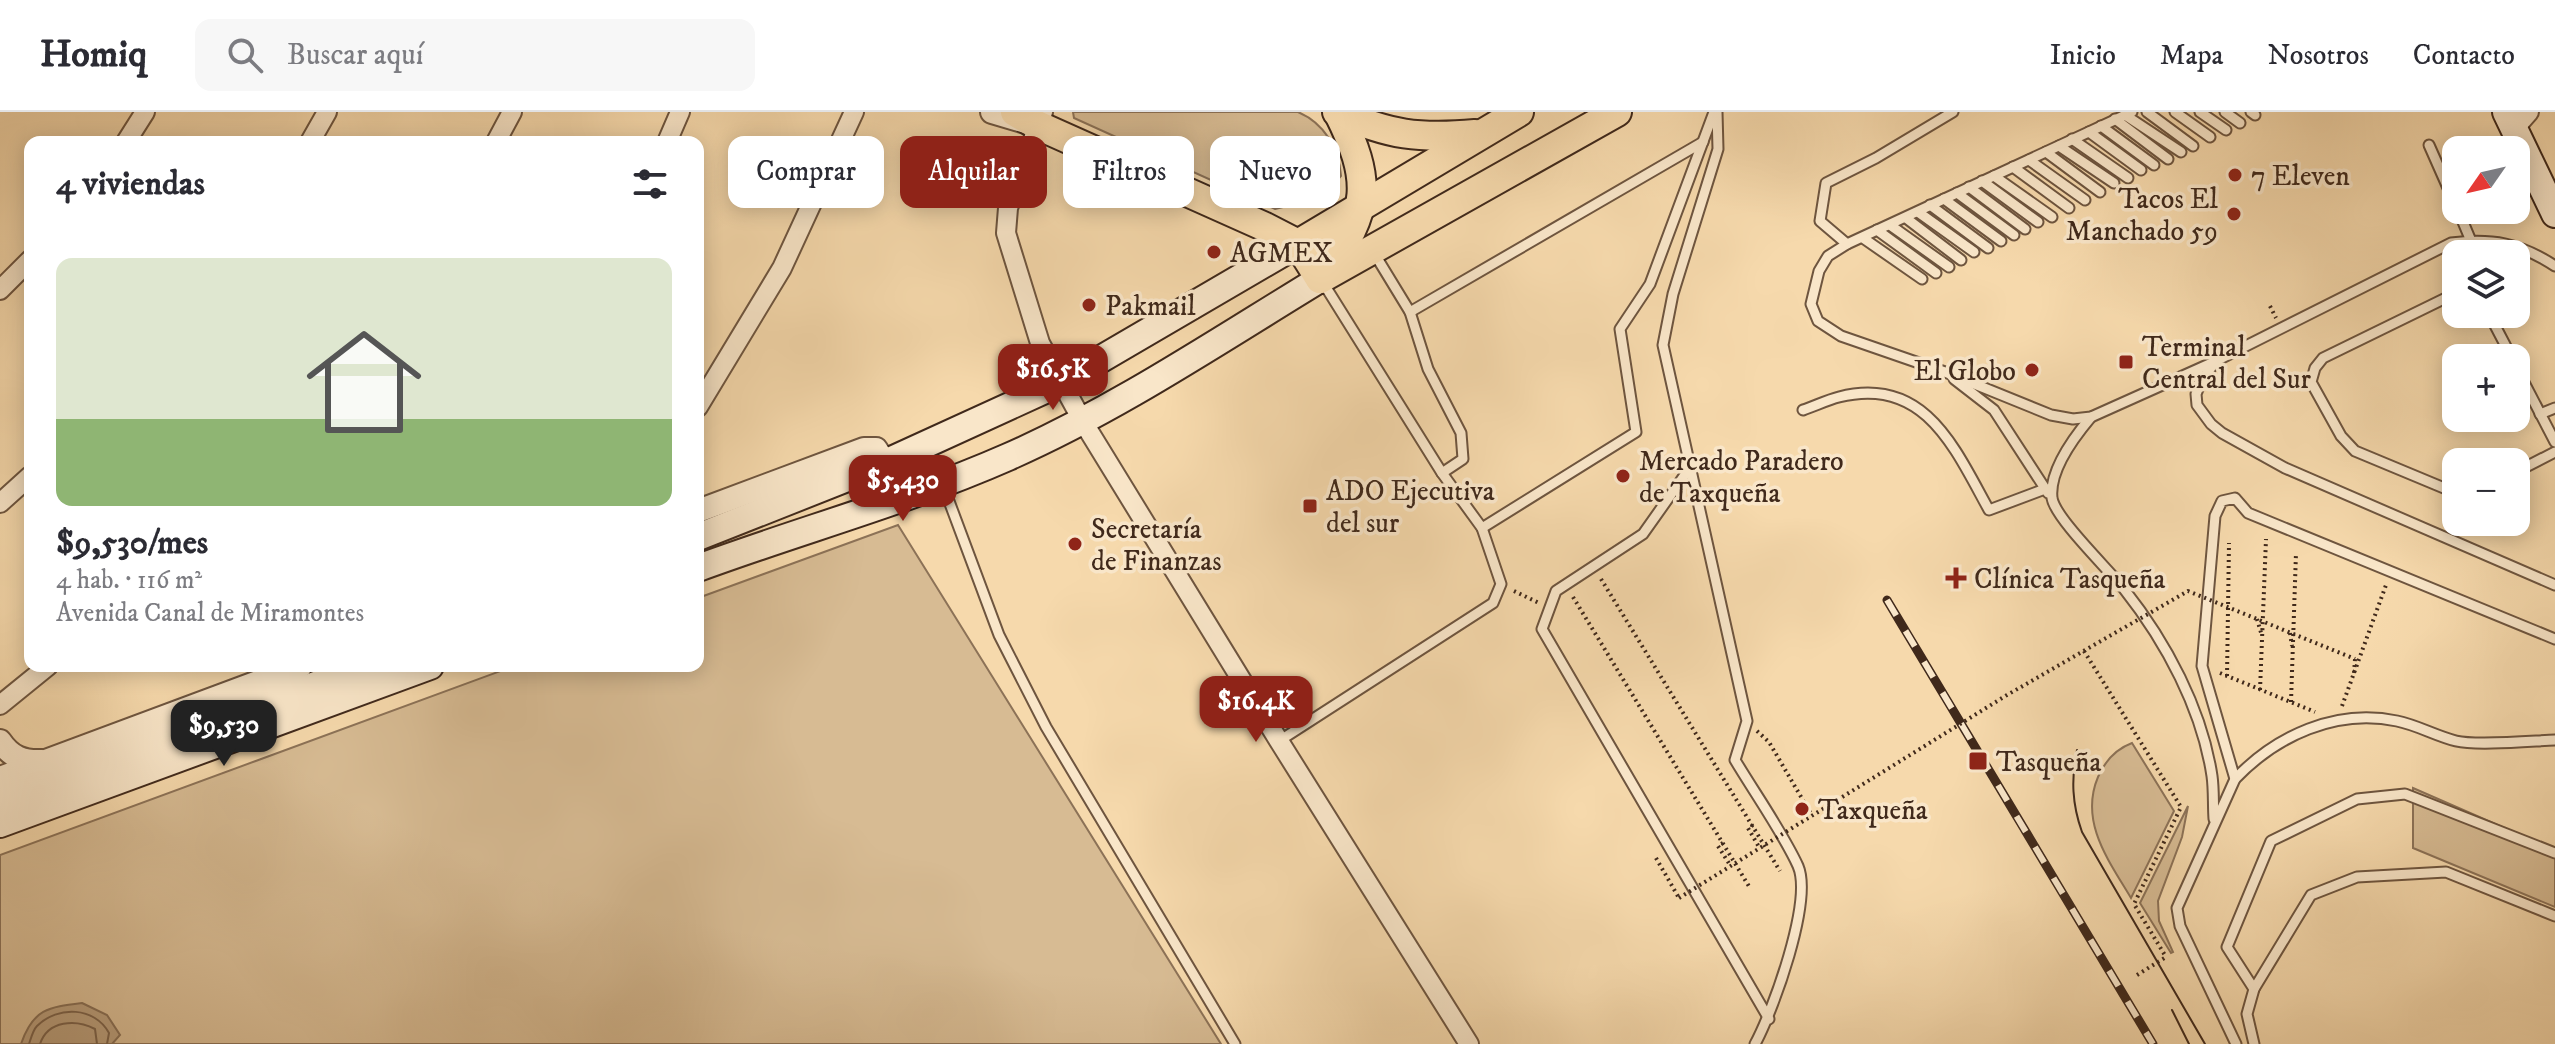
<!DOCTYPE html>
<html lang="es">
<head>
<meta charset="utf-8">
<style>
  body { margin:0; font-family:"IM FELL DW Pica",serif; background:#f7f7f7; color:#2b2b33; height:100vh; display:flex; flex-direction:column; font-size:30px; white-space:nowrap }
  * { box-sizing:border-box; margin:0 }
  p { font-size:26px; color:#7c7c81 }
  .icon { flex:none; width:44px; height:44px; fill:none; stroke:currentColor; stroke-width:2; stroke-linecap:round; stroke-linejoin:round }
  .map { position:relative; flex:1; overflow:hidden }
  .sheet { position:absolute; left:24px; top:24px; width:680px; height:536px; display:flex; flex-direction:column; background:#fff; border-radius:16px; box-shadow:0 4px 20px #0003 }
  .sheet>* { flex:none }
  .guide { position:absolute; left:728px; top:24px; width:760px; height:72px; display:flex; gap:16px }
  .needle { width:52px; rotate:236deg }
  .fabs { position:absolute; left:2442px; top:24px; display:grid; gap:16px }
  .fabs a { display:grid; place-items:center; width:88px; height:88px; border-radius:16px; background:#fff; box-shadow:0 4px 20px #0003; font-size:40px }
  .price { position:absolute; translate:-50% -68px; padding:0 18px; border-radius:16px; background:#8f2418; color:#fff; font-size:26px; line-height:52px; filter:drop-shadow(0 2px 4px #0008) }
  .price::after { content:''; position:absolute; left:50%; top:48px; width:24px; height:18px; margin-left:-12px; background:inherit; clip-path:polygon(0 0,100% 0,50% 100%) }
  .price.current { background:#222; color:#fff }
  ul { padding:0; list-style:none }
  li { display:grid; align-content:center; gap:16px; height:424px; padding:0 32px }
  li+li { border-top:2px solid #e1e1e2 }
  li span { display:grid; place-items:center; height:248px; border-radius:16px; color:#555 }
  li>.icon { margin-inline-start:auto }
  span .icon { width:144px; height:144px; fill:#fffc; stroke-width:1 }
  li b { font-size:34px }
  h2 { display:flex; justify-content:space-between; align-items:center; height:96px; padding:0 32px; font-size:34px }
  .chip { padding:0 28px; border-radius:16px; background:#fff; box-shadow:0 4px 20px #0003; font-size:28px; line-height:72px }
  .chip.current { background:#8f2418; color:#fff }
  header { display:flex; align-items:center; gap:48px; box-sizing:border-box; height:112px; padding:0 40px; background:#fff; border-bottom:2px solid #e1e1e2 }
  header strong { font-size:38px }
  nav { display:flex; gap:44px; margin-inline-start:auto; font-size:28px }
  .search { width:560px; height:72px; background:#f7f7f7; display:flex; align-items:center; gap:20px; box-sizing:border-box; padding:0 28px; border-radius:16px; color:#7c7c81; font-size:30px }
  .map>svg:first-child { display:block }
  .green { fill:#d7bb93; stroke:#8c7257; stroke-width:2 }
  .water { fill:#b89d7b; stroke:#886f55; stroke-width:2 }
  .lines { fill:none; stroke-linecap:round; stroke-linejoin:round }
  .shore { stroke:#7c634b; stroke-width:2 }
  .service-casing { stroke:#6e553f; stroke-width:13 }
  .minor-casing { stroke:#6e553f; stroke-width:22 }
  .tertiary-casing { stroke:#6e553f; stroke-width:26 }
  .secondary-casing { stroke:#40291b; stroke-width:30 }
  .primary-casing { stroke:#40291b; stroke-width:32 }
  .path { stroke:#40291b; stroke-width:4; stroke-dasharray:2 4; stroke-linecap:butt }
  .service { stroke:#f9e6c9; stroke-width:9 }
  .minor { stroke:#f9e6c9; stroke-width:18 }
  .tertiary { stroke:#f9e6c9; stroke-width:22 }
  .secondary { stroke:#f9e6c9; stroke-width:26 }
  .primary { stroke:#f6d9ac; stroke-width:28 }
  .tram { stroke:#40291b; stroke-width:2 }
  .rail-casing { stroke:#40291b; stroke-width:9 }
  .rail { stroke:#f9e6c9; stroke-width:6; stroke-dasharray:18; stroke-linecap:butt }
  .path-bridge { stroke:#40291b; stroke-width:4; stroke-dasharray:2 4; stroke-linecap:butt }
  .poi-dot { fill:#8f2418; stroke:#f9e6c9; stroke-width:3 }
  .labels { text-anchor:middle; stroke-width:7; stroke-linejoin:round; paint-order:stroke }
  .poi-label { font-size:28px; fill:#40291b; stroke:#f9e6c9; text-anchor:start }
</style>
</head>
<body>
<header>
<strong>Homiq</strong>
<div class="search"><svg class="icon" aria-label="search" viewBox="0 0 24 24"><circle cx="10" cy="10" r="6"/><path d="M15 15l6 6"/></svg>Buscar aquí</div>
<nav><a>Inicio</a><a>Mapa</a><a>Nosotros</a><a>Contacto</a></nav>
</header>
<div class="map">
<svg width="2555" height="932" viewBox="0 0 2555 932">
  <rect width="100%" height="100%" fill="#f6d9ac"/>
  <filter id="stains"><feTurbulence type="fractalNoise" baseFrequency=".0025" numOctaves="4"/><feColorMatrix values="0 0 0 0 .2 0 0 0 0 .09 0 0 0 0 .02 0 0 0 .5 -.17"/></filter>
  <radialGradient id="worn" r=".72"><stop offset=".6" stop-color="#630" stop-opacity="0"/><stop offset="1" stop-color="#630" stop-opacity=".3"/></radialGradient>
  <g class="green">
    <path d="M 1073,0 L 1298,0 C 1324,11 1339,36 1341,64 C 1327,84 1298,92 1275,97 L 1074,6 Z"/>
    <polygon points="898,413 1221,932 0,932 0,743 514,554 698,554 698,486"/>
    <path d="M 2132,631 L 2174,699 L 2131,786 C 2109,749 2079,710 2098,665 C 2105,649 2116,637 2132,631 Z"/>
    <polygon points="2413,676 2555,738 2555,795 2413,736"/>
    <polygon points="2188,694 2182,725 2158,789 2159,809 2173,840 2171,841 2140,791"/>
  </g>
  <path class="water" d="M 82,891 L 107,903 L 120,923 L 112,932 L 21,932 C 33,897 48,895 82,891 Z"/>
  <g class="lines">
    <g class="shore">
      <path d="M 29,932 C 31,926 33,918 37,914 C 58,893 95,895 109,921 L 107,932"/>
      <path d="M 40,932 C 48,908 76,907 95,917 L 97,932"/>
    </g>
    <defs>
      <g id="service">
        <path d="M 1717,0 L 1718,37 L 1673,182 L 1663,233 L 1747,609 L 1735,648 C 1754,680 1783,721 1798,754 C 1813,789 1773,899 1755,932"/>
        <path d="M 2132,0 L 1847,132 L 1828,144 L 1819,159 L 1811,192 L 1818,209 L 1841,224 L 1945,260 L 2051,303 L 2073,307 L 2091,305 L 2216,249 L 2451,131 C 2492,126 2520,131 2555,154"/>
        <polyline points="2147,0 2193,34"/>
        <polyline points="2175,0 2210,25"/>
        <polyline points="2200,0 2226,18"/>
        <polyline points="2225,0 2240,11"/>
        <polyline points="2251,0 2255,3"/>
        <polyline points="2125,3 2181,40"/>
        <polyline points="2115,7 2168,47"/>
        <polyline points="2101,14 2154,53"/>
        <polyline points="2089,20 2141,58"/>
        <polyline points="2072,27 2128,66"/>
        <polyline points="2429,33 2456,94"/>
        <polyline points="2059,34 2114,71"/>
        <polyline points="2046,40 2100,80"/>
        <polyline points="2029,48 2085,88"/>
        <polyline points="2013,55 2069,96"/>
        <polyline points="1994,64 2052,105"/>
        <polyline points="1982,69 2038,110"/>
        <polyline points="1969,75 2025,117"/>
        <polyline points="1957,81 2014,123"/>
        <polyline points="1944,87 2001,129"/>
        <polyline points="1930,93 1988,136"/>
        <polyline points="2458,98 2471,129"/>
        <polyline points="1918,100 1974,140"/>
        <polyline points="1906,106 1961,148"/>
        <polyline points="1890,113 1949,155"/>
        <polyline points="1877,118 1936,161"/>
        <polyline points="1863,126 1922,167"/>
        <polyline points="1847,132 1820,109 1826,71 1876,46 1953,0"/>
        <polyline points="1374,141 1410,200 1428,257 1461,321 1463,347 1442,361"/>
        <polyline points="2456,181 2323,246 2315,256 2311,270 2341,324 2355,339 2456,381"/>
        <polyline points="1410,200 1703,30"/>
        <polyline points="2489,202 2512,246"/>
        <polyline points="2215,250 2201,270 2196,282 2197,293 2211,312 2222,321 2285,356 2555,473"/>
        <polyline points="2516,255 2555,330"/>
        <polyline points="1954,267 1994,298 2048,381"/>
        <path d="M 1803,298 C 1815,294 1827,288 1839,285 C 1925,263 1955,337 1989,398 L 2045,377"/>
        <polyline points="2540,302 2555,296"/>
        <path d="M 2091,305 C 2075,324 2049,359 2052,386 C 2055,406 2109,458 2124,477 C 2166,530 2202,597 2212,664 C 2214,678 2213,693 2214,707"/>
        <polyline points="1689,357 1643,422 1556,479 1542,517 1769,907"/>
        <polyline points="2516,360 2555,340"/>
        <polyline points="943,373 999,523 1046,615 1235,932"/>
        <polyline points="1482,416 1636,320 1620,217 1650,172 1714,0"/>
        <polyline points="1279,629 1493,491 1501,472 1482,416 1442,361 1322,169"/>
        <polyline points="2235,667 2202,554 2215,404 2222,389 2235,386 2248,401 2555,527"/>
        <polyline points="2254,877 2227,835 2271,729 2357,687 2405,682 2555,741"/>
        <path d="M 2236,932 L 2180,814 L 2177,796 L 2235,667 C 2276,624 2336,596 2397,609 C 2417,613 2436,624 2456,629 C 2477,634 2531,629 2555,628"/>
        <polyline points="2254,932 2247,902 2254,877 2311,783 2357,765 2446,760 2555,804"/>
      </g>
      <g id="minor">
        <polyline points="1043,0 1008,96 1006,121 1040,231 1082,308 1279,629 1469,932"/>
        <polyline points="2514,17 2529,0"/>
        <polyline points="126,30 145,0"/>
        <polyline points="310,30 327,0"/>
        <polyline points="496,30 512,0"/>
        <polyline points="667,30 680,0"/>
        <polyline points="0,178 30,148"/>
        <polyline points="698,295 782,156 854,0"/>
        <polyline points="0,391 30,364"/>
        <polyline points="0,593 48,554"/>
      </g>
      <g id="tertiary">
        <polyline points="992,0 1029,11"/>
        <polyline points="698,399 864,337 876,337 885,351"/>
        <path d="M 0,629 C 11,645 23,650 42,649"/>
        <polyline points="0,666 301,554"/>
      </g>
      <g id="secondary">
        <polyline points="2506,0 2555,102"/>
        <polyline points="698,425 885,351 1060,271 1298,132"/>
        <path d="M 698,456 C 801,418 908,389 1008,345 C 1117,297 1218,229 1320,167"/>
        <polyline points="0,690 367,554"/>
        <polyline points="0,712 430,554"/>
      </g>
      <g id="primary">
        <polyline points="1015,0 1037,13 1263,114 1298,132 1320,167"/>
        <path d="M 1337,0 C 1389,23 1419,27 1475,22"/>
        <polyline points="1298,132 1519,0"/>
        <path d="M 1325,160 C 1371,98 1372,68 1338,0"/>
        <polyline points="1320,167 1617,0"/>
      </g>
    </defs>
    <use href="#service" class="service-casing"/>
    <use href="#minor" class="minor-casing"/>
    <use href="#tertiary" class="tertiary-casing"/>
    <use href="#secondary" class="secondary-casing"/>
    <use href="#primary" class="primary-casing"/>
    <g class="path">
      <polyline points="2270,194 2276,206"/>
      <polyline points="1601,467 1780,759"/>
      <polyline points="1514,479 1539,491"/>
      <polyline points="1573,485 1750,776"/>
      <polyline points="2257,507 2262,524"/>
      <polyline points="2290,521 2292,534"/>
      <polyline points="2084,539 2181,695 2134,792 2166,845"/>
      <polyline points="2220,561 2315,600"/>
      <polyline points="2354,561 2355,547"/>
      <polyline points="2227,564 2229,431"/>
      <polyline points="2260,578 2266,427"/>
      <polyline points="2291,590 2296,441"/>
      <polyline points="2342,594 2386,473"/>
      <polyline points="1757,619 1769,630 1811,702"/>
      <polyline points="1753,713 1748,716 1759,735"/>
      <polyline points="1723,731 1718,734 1730,753"/>
      <polyline points="1656,746 1679,786"/>
    </g>
    <use href="#service" class="service"/>
    <use href="#minor" class="minor"/>
    <use href="#tertiary" class="tertiary"/>
    <use href="#secondary" class="secondary"/>
    <use href="#primary" class="primary"/>
    <g class="tram">
      <path d="M 2077,638 C 2071,667 2072,692 2082,720 L 2205,932"/>
      <polyline points="2172,898 2189,932"/>
    </g>
    <defs>
      <polyline id="rail" points="1887,488 2153,932"/>
    </defs>
    <use href="#rail" class="rail-casing"/>
    <use href="#rail" class="rail"/>
    <g class="path-bridge">
      <polyline points="1679,786 2007,583 2188,479 2355,547"/>
      <polyline points="2137,863 2166,845"/>
    </g>
  </g>
  <g class="poi-dot">
    <circle cx="2235" cy="63" r="8"/>
    <circle cx="2234" cy="102" r="8"/>
    <circle cx="1214" cy="140" r="8"/>
    <circle cx="1089" cy="193" r="8"/>
    <rect x="2118" y="242" width="16" height="16" rx="4"/>
    <circle cx="2032" cy="258" r="8"/>
    <circle cx="1623" cy="364" r="8"/>
    <rect x="1302" y="386" width="16" height="16" rx="4"/>
    <circle cx="1075" cy="432" r="8"/>
    <path d="M1952 454h8v8h8v8h-8v8h-8v-8h-8v-8h8z"/>
    <rect x="1968" y="639" width="20" height="20" rx="4"/>
    <circle cx="1802" cy="697" r="8"/>
  </g>
  <g class="labels">
    <g class="poi-label">
      <text x="2251" y="73">7 Eleven</text>
      <text x="2218" y="96" text-anchor="end">Tacos El<tspan x="2218" dy="32">Manchado 59</tspan></text>
      <text x="1230" y="150">AGMEX</text>
      <text x="1105" y="203">Pakmail</text>
      <text x="2142" y="244">Terminal<tspan x="2142" dy="32">Central del Sur</tspan></text>
      <text x="2016" y="268" text-anchor="end">El Globo</text>
      <text x="1639" y="358">Mercado Paradero<tspan x="1639" dy="32">de Taxqueña</tspan></text>
      <text x="1326" y="388">ADO Ejecutiva<tspan x="1326" dy="32">del sur</tspan></text>
      <text x="1091" y="426">Secretaría<tspan x="1091" dy="32">de Finanzas</tspan></text>
      <text x="1974" y="476">Clínica Tasqueña</text>
      <text x="1996" y="659">Tasqueña</text>
      <text x="1818" y="707">Taxqueña</text>
    </g>
  </g>
  <rect width="100%" height="100%" filter="url(#stains)"/>
  <rect width="100%" height="100%" fill="url(#worn)"/>
</svg>
<div class="fabs">
<a><svg class="needle" viewBox="-14 -14 28 28"><path d="M0-13l5 13h-10z" fill="#e53935"/><path d="M0 13l5-13h-10z" fill="#7c7c81"/></svg></a>
<a><svg class="icon" aria-label="layers" viewBox="0 0 24 24"><path d="M12 4l9 5-9 5-9-5zM3 14l9 5 9-5"/></svg></a>
<a>+</a>
<a>−</a>
</div>
<b class="price" style="left:1053px;top:300px">$16.5K</b>
<b class="price" style="left:903px;top:411px">$5,430</b>
<b class="price" style="left:1256px;top:632px">$16.4K</b>
<b class="price current" style="left:224px;top:656px">$9,530</b>
<div class="guide">
<a class="chip">Comprar</a>
<a class="chip current">Alquilar</a>
<a class="chip">Filtros</a>
<a class="chip">Nuevo</a>
</div>
<section class="sheet">
<h2>4 viviendas<svg class="icon" aria-label="filters" viewBox="0 0 24 24"><path d="M4 7h16M4 17h16"/><circle cx="9" cy="7" r="2"/><circle cx="15" cy="17" r="2"/></svg></h2>
<ul>
<li><span style="background:linear-gradient(#dfe7d0 65%,#8fb573 0)"><svg class="icon" aria-label="home" viewBox="0 0 24 24"><path d="M3 11l9-7 9 7M6 9v11h12V9"/></svg></span><div><b>$9,530/mes</b><p>4 hab. · 116 m²</p><p>Avenida Canal de Miramontes</p></div></li>
</ul>
</section>
</div>
</body>
</html>
